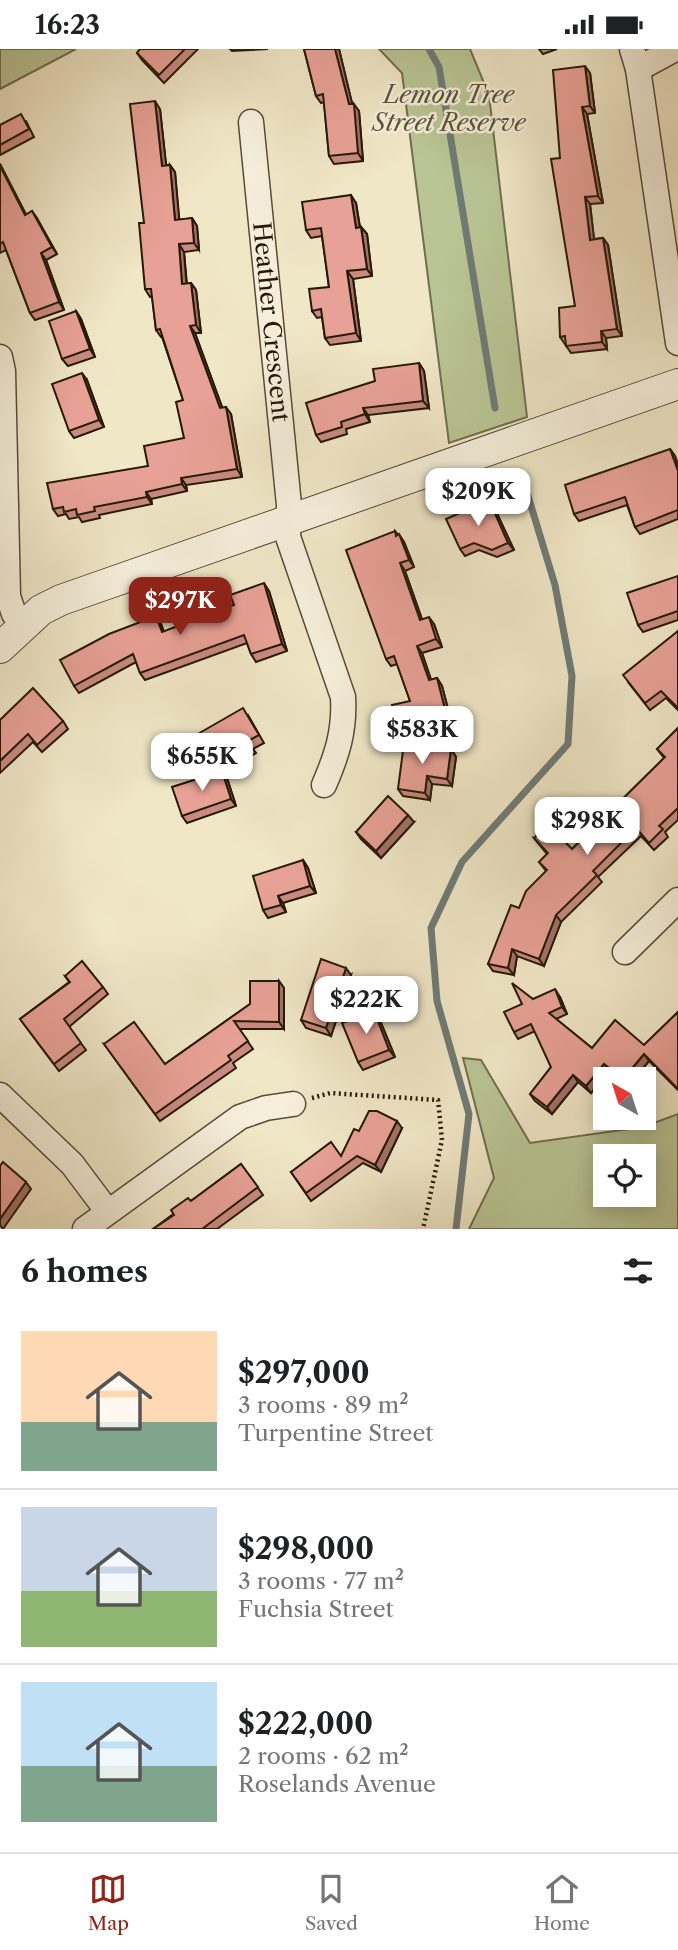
<!DOCTYPE html>
<html lang="en">
<head>
<meta charset="utf-8">
<style>
  body { margin:0; font-family:"Libre Caslon Text",serif; background:#f6f6f6; color:#202124; height:100vh; display:flex; flex-direction:column; font-size:26px; white-space:nowrap }
  * { box-sizing:border-box; margin:0 }
  p { font-size:23px; color:#757577 }
  .icon { flex:none; width:38px; height:38px; fill:none; stroke:currentColor; stroke-width:2; stroke-linecap:round; stroke-linejoin:round }
  .map { position:relative; height:1180px; overflow:hidden }
  .details { display:flex; flex-direction:column; background:#fff; flex:1 }
  .details>* { flex:none }
  .needle { width:46px; rotate:321deg }
  .tools { position:absolute; left:593px; top:1018px; display:grid; gap:14px }
  .tools a { display:grid; place-items:center; width:63px; height:63px; border-radius:0px; background:#fff; box-shadow:0 4px 18px #0003; font-size:35px }
  .price { position:absolute; translate:-50% -60px; padding:0 16px; border-radius:14px; background:#fff; color:#222; font-size:23px; line-height:46px; filter:drop-shadow(0 2px 4px #0008) }
  .price::after { content:''; position:absolute; left:50%; top:42px; width:21px; height:16px; margin-left:-10px; background:inherit; clip-path:polygon(0 0,100% 0,50% 100%) }
  .price.selected { background:#8f2418; color:#fff }
  ul { padding:0; list-style:none }
  li { display:flex; align-items:center; gap:21px; height:175px; padding:0 21px }
  li+li { border-top:2px solid #e0e0e0 }
  li span { display:grid; place-items:center; flex:none; width:196px; height:140px; border-radius:0px; color:#555 }
  li>.icon { margin-inline-start:auto }
  span .icon { width:84px; height:84px; fill:#fffc; stroke-width:1 }
  li b { font-size:30px }
  h2 { display:flex; justify-content:space-between; align-items:center; height:84px; padding:0 21px; font-size:30px }
  .status { display:flex; justify-content:space-between; align-items:center; height:49px; padding:0 35px; background:#fff; direction:ltr }
  .status svg { height:19px; fill:currentColor }
  .tab-bar { display:flex; justify-content:space-around; align-items:center; height:98px; border-top:2px solid #e0e0e0; background:#fff; font-size:19px; color:#757577 }
  .tab-bar a { display:grid; justify-items:center; gap:4px }
  .tab-bar .selected { color:#8f2418 }
  .map>svg:first-child { display:block }
  .green { fill:#bac595; stroke:#706f4e; stroke-width:2; fill-rule:evenodd }
  .lines { fill:none; stroke-linecap:round; stroke-linejoin:round }
  .stream { stroke:#6f7b76; stroke-width:7 }
  .minor-casing { stroke:#584c38; stroke-width:27 }
  .tertiary-casing { stroke:#584c38; stroke-width:32 }
  .path { stroke:#261908; stroke-width:4.5; stroke-dasharray:2 3.5; stroke-linecap:butt }
  .minor { stroke:#f5efdb; stroke-width:24 }
  .tertiary { stroke:#f5efdb; stroke-width:30 }
  .wall { fill:#c88a81; stroke:#261908; stroke-width:2 }
  .shaded-wall { fill:#a27169; stroke:#261908; stroke-width:2 }
  .building { fill:#e8a196; stroke:#261908; stroke-width:2 }
  .labels { text-anchor:middle; stroke-width:5; stroke-linejoin:round; paint-order:stroke }
  .park-label { font-size:24px; font-style:italic; fill:#5a5539; stroke:#f5efdb }
  .street-label { font-size:24px; fill:#261908; stroke:#f5efdb }
</style>
</head>
<body>
<div class="status"><b>16:23</b><svg viewBox="0 0 49 12"><path d="M0 12V9h3v3zM5 12V6h3v6zM10 12V3h3v9zM15 12V0h3v12zM26 1h20v11H26zM47 4h2v5h-2z"/></svg></div>
<div class="map">
<svg width="678" height="1180" viewBox="0 0 678 1180">
  <rect width="100%" height="100%" fill="#f0e7c7"/>
  <filter id="stains"><feTurbulence type="fractalNoise" baseFrequency=".00286" numOctaves="4"/><feColorMatrix values="0 0 0 0 .2 0 0 0 0 .09 0 0 0 0 .02 0 0 0 .5 -.17"/></filter>
  <radialGradient id="worn" r=".72"><stop offset=".6" stop-color="#630" stop-opacity="0"/><stop offset="1" stop-color="#630" stop-opacity=".3"/></radialGradient>
  <g class="green">
    <polygon points="0,0 76,0 0,40"/>
    <polygon points="379,0 470,0 489,46 527,368 449,394 402,24"/>
    <path d="M 463,1009 L 481,1011 L 530,1094 L 643,1078 L 678,1065 L 678,1180 L 469,1180 L 494,1129 ZM 606,1108 L 644,1108 L 644,1146 L 606,1146 Z"/>
  </g>
  <g class="lines">
    <g class="stream">
      <polyline points="429,0 439,18 495,359"/>
      <polyline points="456,1180 469,1065 437,952 431,879 462,813 568,695 572,627 555,536 525,437"/>
    </g>
    <defs>
      <g id="minor">
        <polyline points="632,0 638,20 678,294"/>
        <polyline points="638,20 675,0"/>
        <path id="s1" d="M 251,73 L 289,456 L 288,488 L 343,648 C 345,682 337,706 324,736"/>
        <polyline points="0,308 3,322 8,547 14,565 24,576"/>
        <polyline points="625,903 678,851"/>
        <polyline points="0,1046 72,1115 108,1163"/>
        <polyline points="85,1180 240,1068 266,1059 293,1055"/>
      </g>
      <polyline id="tertiary" points="0,599 41,561 61,551 678,335"/>
    </defs>
    <use href="#minor" class="minor-casing"/>
    <use href="#tertiary" class="tertiary-casing"/>
    <polyline class="path" points="312,1049 330,1044 438,1051 442,1091 423,1180"/>
    <use href="#minor" class="minor"/>
    <use href="#tertiary" class="tertiary"/>
  </g>
  <g class="wall">
    <polygon points="140,0 198,0 164,34 142,11 137,4"/>
    <polygon points="230,0 268,0 232,2"/>
    <polygon points="304,0 339,0 352,55 359,62 363,112 334,115 329,107 324,53 321,54 316,47"/>
    <polygon points="539,0 557,0 543,5"/>
    <polygon points="590,24 595,64 587,65 603,154 590,155 594,190 603,189 608,196 622,287 606,289 607,300 571,304 560,288 575,257 560,109"/>
    <polygon points="160,60 166,116 170,116 175,123 179,171 192,169 197,177 199,201 184,203 187,235 191,234 196,241 201,284 195,284 222,358 231,365 242,428 186,436 187,442 151,450 152,455 99,466 100,469 82,473 79,468 69,470 66,465 58,467 53,460 148,417 184,389 183,351 162,288 161,288 156,281 152,247 150,248 145,240"/>
    <polygon points="26,72 34,88 0,106 0,76"/>
    <polygon points="0,115 26,166 32,162 57,205 46,211 64,261 35,271 30,264 6,201 0,204"/>
    <polygon points="356,154 360,178 361,178 367,185 372,227 353,230 361,292 330,296 325,289 322,268 317,269 312,262 329,238 322,187 311,189 306,181"/>
    <polygon points="76,262 81,270 95,308 68,317 62,310"/>
    <polygon points="419,314 424,322 429,359 368,366 370,373 346,380 347,385 321,393 316,386 375,332"/>
    <polygon points="87,331 104,378 74,389 69,382"/>
    <polygon points="670,400 675,407 678,416 678,470 640,485 635,478 627,456 579,472 574,465"/>
    <polygon points="489,451 494,458 514,501 497,508 479,501 465,507 460,500"/>
    <polygon points="395,482 404,493 414,518 405,522 422,570 434,575 442,598 422,604 431,631 437,629 442,637 453,679 404,692 399,684 410,652 397,615 391,617 386,610"/>
    <polygon points="678,527 678,571 643,583 638,576"/>
    <polygon points="269,542 287,602 256,613 251,605 247,594 145,631 140,624 136,613 79,644 74,637 156,567 161,575 164,583"/>
    <polygon points="678,582 678,661 666,649 650,661 628,633"/>
    <polygon points="248,666 264,694 253,700 256,704 222,723 227,729 236,757 187,774 182,767 210,726 207,722"/>
    <polygon points="0,671 63,672 68,680 42,703 33,693 0,724"/>
    <polygon points="678,679 678,771 665,783 668,788 654,801 641,787 598,828 602,833 561,873 544,917 517,907 514,926 493,922 488,915 519,859 546,822 539,813 547,805 534,789 572,800 664,709 657,700"/>
    <polygon points="451,700 456,708 452,737 432,735 430,751 403,747 398,740"/>
    <polygon points="414,773 381,809 361,790 356,783"/>
    <polygon points="303,811 308,819 316,844 283,854 286,863 268,869 263,861"/>
    <polygon points="351,926 331,987 306,979 301,971"/>
    <polygon points="65,927 103,938 108,945 69,978 86,1001 59,1022 20,970 69,933"/>
    <polygon points="279,932 284,939 284,980 239,980 253,1000 233,1014 236,1019 160,1072 104,995 165,1015 250,955"/>
    <polygon points="560,948 567,965 556,970 592,999 644,996 678,963 678,1041 649,1012 633,1031 620,1031 609,1022 591,1044 578,1033 552,1065 535,1052 530,1045 551,1018 535,982 518,990 514,983 533,950"/>
    <polygon points="379,969 395,1008 363,1021 358,1013"/>
    <polygon points="402,1079 381,1123 363,1114 311,1152 291,1123 341,1107 359,1082"/>
    <polygon points="241,1115 263,1146 217,1180 153,1180"/>
  </g>
  <g class="shaded-wall">
    <polygon points="335,0 339,0 354,62 354,55 359,62 363,112 358,104 349,55"/>
    <polygon points="585,17 590,24 595,64 590,57"/>
    <polygon points="155,52 160,60 167,124 162,117"/>
    <polygon points="582,58 587,65 603,154 598,147"/>
    <polygon points="0,115 30,173 25,166 0,117"/>
    <polygon points="170,116 175,123 180,178 175,171"/>
    <polygon points="351,146 356,154 361,186 356,179"/>
    <polygon points="585,148 590,155 595,198 590,191"/>
    <polygon points="32,162 37,169 57,205 52,198"/>
    <polygon points="192,169 197,177 199,201 194,194"/>
    <polygon points="361,178 367,185 372,227 367,220"/>
    <polygon points="603,189 608,196 622,287 617,280"/>
    <polygon points="179,195 184,203 187,242 182,235"/>
    <polygon points="41,204 46,211 64,261 59,253"/>
    <polygon points="347,222 353,230 361,292 356,284"/>
    <polygon points="191,234 196,241 201,284 196,276"/>
    <polygon points="76,262 81,270 95,308 90,300"/>
    <polygon points="190,277 195,284 225,366 220,359"/>
    <polygon points="601,282 606,289 607,300 602,293"/>
    <polygon points="419,314 424,322 429,359 423,352"/>
    <polygon points="82,324 87,331 104,378 99,371"/>
    <polygon points="226,358 231,365 242,428 237,420"/>
    <polygon points="363,359 368,366 370,373 365,365"/>
    <polygon points="670,400 675,407 678,416 678,422"/>
    <polygon points="181,429 186,436 187,442 182,435"/>
    <polygon points="146,443 151,450 152,455 147,448"/>
    <polygon points="489,451 494,458 514,501 508,494"/>
    <polygon points="399,485 404,493 414,518 409,511"/>
    <polygon points="400,514 405,522 425,579 420,571"/>
    <polygon points="264,534 269,542 287,602 282,595"/>
    <polygon points="156,567 161,575 167,591 162,583"/>
    <polygon points="429,568 434,575 442,598 436,590"/>
    <polygon points="417,597 422,604 434,639 429,631"/>
    <polygon points="437,629 442,637 453,679 448,672"/>
    <polygon points="451,700 456,708 452,737 447,730"/>
    <polygon points="222,722 227,729 236,757 231,750"/>
    <polygon points="427,727 432,735 430,751 425,744"/>
    <polygon points="408,766 414,773 381,809 376,802"/>
    <polygon points="303,811 308,819 316,844 310,837"/>
    <polygon points="278,847 283,854 286,863 281,856"/>
    <polygon points="556,866 561,873 544,917 539,910"/>
    <polygon points="512,900 517,907 514,926 508,919"/>
    <polygon points="346,919 351,926 331,987 326,979"/>
    <polygon points="279,932 284,939 284,980 279,973"/>
    <polygon points="555,940 560,948 567,965 562,958"/>
    <polygon points="374,962 379,969 395,1008 389,1001"/>
    <polygon points="644,1005 649,1012 633,1031 623,1031"/>
    <polygon points="604,1015 609,1022 591,1044 586,1037"/>
    <polygon points="573,1026 578,1033 552,1065 547,1058"/>
    <polygon points="397,1072 402,1079 381,1123 375,1116"/>
    <polygon points="26,1133 31,1140 3,1180 0,1176 0,1170"/>
  </g>
  <g class="building">
    <polygon points="140,0 185,0 159,26 137,4"/>
    <polygon points="304,0 335,0 349,55 354,55 358,104 329,107 323,45 316,47"/>
    <polygon points="585,17 590,57 582,58 598,147 585,148 590,191 603,189 617,280 601,282 602,293 566,297 565,287 560,288 559,259 575,257 551,110 560,109 553,21"/>
    <polygon points="155,52 162,117 170,116 175,171 192,169 194,194 179,195 182,235 191,234 196,276 190,277 220,359 226,358 237,420 181,429 182,435 146,443 147,448 94,458 95,462 77,466 76,460 64,463 63,458 53,460 47,434 148,417 144,397 184,389 176,353 183,351 160,280 156,281 151,240 145,240 139,174 144,174 130,55"/>
    <polygon points="21,65 29,80 0,96 0,76"/>
    <polygon points="0,117 25,166 32,162 52,198 41,204 59,253 30,264 3,193 0,195"/>
    <polygon points="351,146 356,179 361,178 367,220 347,222 356,284 325,289 321,260 312,262 309,240 329,238 321,179 306,181 302,153"/>
    <polygon points="76,262 90,300 62,310 49,272"/>
    <polygon points="419,314 423,352 363,359 365,365 341,373 342,378 316,386 306,354 375,332 373,320"/>
    <polygon points="82,324 99,371 69,382 52,335"/>
    <polygon points="670,400 678,422 678,461 635,478 625,448 574,465 565,436"/>
    <polygon points="489,451 508,494 492,501 474,494 460,500 446,470"/>
    <polygon points="395,482 396,487 399,485 409,511 400,514 420,571 429,568 436,590 417,597 429,631 437,629 448,672 399,684 392,656 410,652 394,607 386,610 346,501"/>
    <polygon points="678,527 678,562 638,576 627,544"/>
    <polygon points="264,534 282,595 251,605 244,586 140,624 133,605 74,637 60,611 109,585 156,567 162,583 234,556 230,546"/>
    <polygon points="678,582 678,659 661,642 645,654 623,626"/>
    <polygon points="33,639 63,672 37,696 28,685 0,712 0,671"/>
    <polygon points="243,659 259,686 248,692 250,697 207,722 189,690"/>
    <polygon points="678,679 678,759 659,777 663,780 649,794 636,779 593,822 597,826 556,866 539,910 512,900 508,919 488,915 511,856 519,859 526,842 547,821 539,813 548,804 534,789 548,775 572,800 665,708 657,700"/>
    <polygon points="404,694 451,700 447,730 427,727 425,744 398,740"/>
    <polygon points="222,722 231,750 182,767 172,738"/>
    <polygon points="388,747 408,766 376,802 356,783"/>
    <polygon points="303,811 310,837 278,847 281,856 263,861 253,827"/>
    <polygon points="321,910 346,919 326,979 301,971"/>
    <polygon points="82,912 103,938 64,970 81,994 54,1015 20,970 70,933 65,927"/>
    <polygon points="250,932 279,932 279,973 234,972 248,992 228,1007 231,1011 155,1065 104,995 134,973 165,1015 250,955"/>
    <polygon points="512,934 533,950 555,940 562,958 549,964 592,999 615,971 644,996 678,963 678,1040 644,1005 623,1030 604,1015 586,1037 573,1026 547,1058 530,1045 551,1018 531,975 514,983 504,963 522,955"/>
    <polygon points="374,962 389,1001 358,1013 342,974"/>
    <polygon points="369,1062 377,1062 397,1072 375,1116 357,1107 306,1144 291,1123 331,1093 341,1107 354,1080 359,1082"/>
    <polygon points="3,1113 26,1133 0,1170 0,1117"/>
    <polygon points="241,1115 258,1138 202,1180 153,1180 174,1166 171,1161 188,1149 191,1152"/>
  </g>
  <g class="labels">
    <g class="park-label">
      <text x="449" y="54">Lemon Tree<tspan x="449" dy="28">Street Reserve</tspan></text>
    </g>
    <g class="street-label">
      <text dy="8" stroke="none"><textPath href="#s1" startOffset="201">Heather Crescent</textPath></text>
    </g>
  </g>
  <rect width="100%" height="100%" filter="url(#stains)"/>
  <rect width="100%" height="100%" fill="url(#worn)"/>
</svg>
<div class="tools">
<a><svg class="needle" viewBox="-14 -14 28 28"><path d="M0-13l5 13h-10z" fill="#e53935"/><path d="M0 13l5-13h-10z" fill="#757577"/></svg></a>
<a><svg class="icon" aria-label="locate" viewBox="0 0 24 24"><circle cx="12" cy="12" r="6"/><path d="M12 2v4M12 18v4M2 12h4M18 12h4"/></svg></a>
</div>
<b class="price" style="left:478px;top:479px">$209K</b>
<b class="price selected" style="left:180px;top:588px">$297K</b>
<b class="price" style="left:422px;top:717px">$583K</b>
<b class="price" style="left:202px;top:744px">$655K</b>
<b class="price" style="left:587px;top:808px">$298K</b>
<b class="price" style="left:366px;top:987px">$222K</b>
</div>
<section class="details">
<h2>6 homes<svg class="icon" aria-label="filters" viewBox="0 0 24 24"><path d="M4 7h16M4 17h16"/><circle cx="9" cy="7" r="2"/><circle cx="15" cy="17" r="2"/></svg></h2>
<ul>
<li><span style="background:linear-gradient(#ffd9b3 65%,#7fa58c 0)"><svg class="icon" aria-label="home" viewBox="0 0 24 24"><path d="M3 11l9-7 9 7M6 9v11h12V9"/></svg></span><div><b>$297,000</b><p>3 rooms · 89 m²</p><p>Turpentine Street</p></div></li>
<li><span style="background:linear-gradient(#c9d6e8 60%,#8fb573 0)"><svg class="icon" aria-label="home" viewBox="0 0 24 24"><path d="M3 11l9-7 9 7M6 9v11h12V9"/></svg></span><div><b>$298,000</b><p>3 rooms · 77 m²</p><p>Fuchsia Street</p></div></li>
<li><span style="background:linear-gradient(#bfe0f5 60%,#7fa58c 0)"><svg class="icon" aria-label="home" viewBox="0 0 24 24"><path d="M3 11l9-7 9 7M6 9v11h12V9"/></svg></span><div><b>$222,000</b><p>2 rooms · 62 m²</p><p>Roselands Avenue</p></div></li>
</ul>
</section>
<nav class="tab-bar">
<a class="selected"><svg class="icon" aria-label="map" viewBox="0 0 24 24"><path d="M3 6l6-2 6 2 6-2v14l-6 2-6-2-6 2zM9 4v14M15 6v14"/></svg>Map</a>
<a><svg class="icon" aria-label="saved" viewBox="0 0 24 24"><path d="M7 4h10v16l-5-4-5 4z"/></svg>Saved</a>
<a><svg class="icon" aria-label="home" viewBox="0 0 24 24"><path d="M3 11l9-7 9 7M6 9v11h12V9"/></svg>Home</a>
</nav>
</body>
</html>
